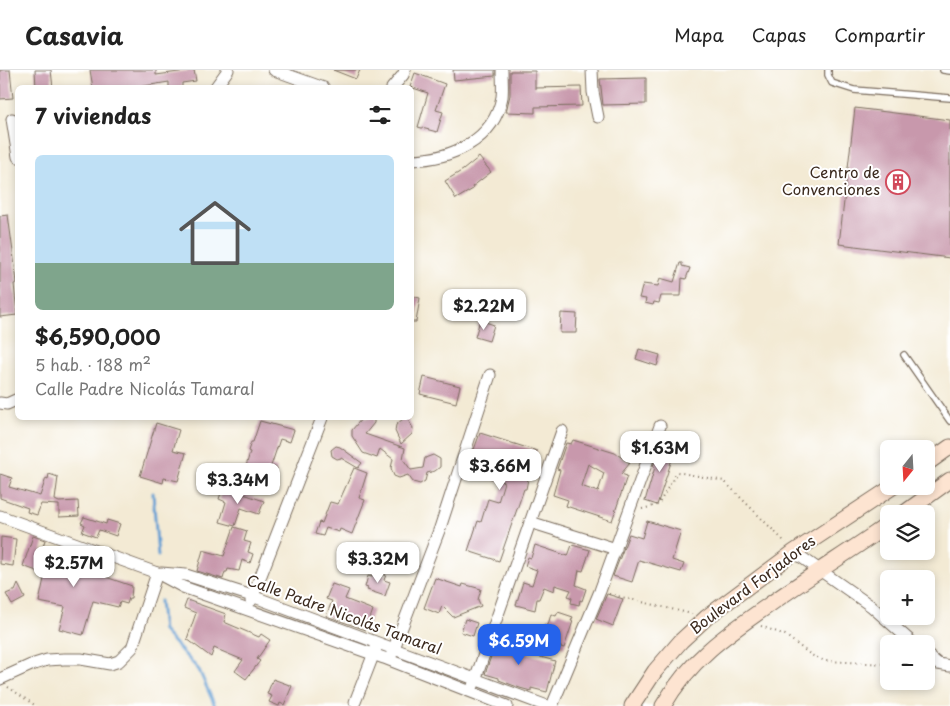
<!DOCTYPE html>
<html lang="es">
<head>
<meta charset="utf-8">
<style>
  body { margin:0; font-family:"Playpen Sans",sans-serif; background:#f6f6f6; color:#222; height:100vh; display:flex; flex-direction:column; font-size:19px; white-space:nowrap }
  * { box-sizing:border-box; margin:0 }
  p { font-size:16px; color:#767676 }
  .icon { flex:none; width:28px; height:28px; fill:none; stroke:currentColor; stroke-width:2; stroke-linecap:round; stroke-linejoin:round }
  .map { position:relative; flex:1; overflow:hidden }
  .side { position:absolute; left:15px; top:15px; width:399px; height:335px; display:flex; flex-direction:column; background:#fff; border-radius:8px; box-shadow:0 2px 8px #0003 }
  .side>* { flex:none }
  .needle { width:32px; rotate:198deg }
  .tools { position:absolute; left:880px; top:370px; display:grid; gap:10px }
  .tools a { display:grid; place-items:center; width:55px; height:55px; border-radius:8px; background:#fff; box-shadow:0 2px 8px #0003; font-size:25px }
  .price { position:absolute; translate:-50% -42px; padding:0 11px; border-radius:10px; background:#fff; color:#222; font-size:16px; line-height:32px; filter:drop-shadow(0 1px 2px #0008) }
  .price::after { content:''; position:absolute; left:50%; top:30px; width:15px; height:11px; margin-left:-8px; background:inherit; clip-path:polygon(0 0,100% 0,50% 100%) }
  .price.current { background:#2563eb; color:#fff }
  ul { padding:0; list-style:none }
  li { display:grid; align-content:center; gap:10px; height:265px; padding:0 20px }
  li span { display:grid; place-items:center; height:155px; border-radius:8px; color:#555 }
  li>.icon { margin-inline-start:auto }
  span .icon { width:90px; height:90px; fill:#fffc; stroke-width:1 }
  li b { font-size:21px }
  h2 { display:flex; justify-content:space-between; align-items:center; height:60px; padding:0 20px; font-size:21px }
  header { display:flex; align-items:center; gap:30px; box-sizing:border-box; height:70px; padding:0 25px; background:#fff; border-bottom:1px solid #e0e0e0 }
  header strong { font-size:24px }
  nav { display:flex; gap:28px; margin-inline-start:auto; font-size:18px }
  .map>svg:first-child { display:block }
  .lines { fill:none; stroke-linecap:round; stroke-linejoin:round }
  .stream { stroke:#629fd3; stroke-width:3 }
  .building { fill:#c898ac; fill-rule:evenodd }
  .lane-casing { stroke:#7b6d5e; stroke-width:8 }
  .street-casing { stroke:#7b6d5e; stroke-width:13 }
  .secondary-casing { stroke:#7b6d5e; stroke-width:17 }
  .path { stroke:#7b6d5e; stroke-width:2; stroke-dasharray:1 4; stroke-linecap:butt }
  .lane { stroke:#fff; stroke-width:5.5 }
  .street { stroke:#fff; stroke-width:11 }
  .secondary { stroke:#fde4d1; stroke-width:15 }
  .labels { text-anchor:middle; stroke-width:4; stroke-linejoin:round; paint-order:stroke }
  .poi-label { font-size:15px; fill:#3b2a1e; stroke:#fff; text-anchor:end }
  .street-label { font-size:15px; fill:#3b2a1e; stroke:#fff }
</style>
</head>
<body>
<header>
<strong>Casavia</strong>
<nav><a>Mapa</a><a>Capas</a><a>Compartir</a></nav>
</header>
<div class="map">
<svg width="950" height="636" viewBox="0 0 950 636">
  <rect width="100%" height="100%" fill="#fff"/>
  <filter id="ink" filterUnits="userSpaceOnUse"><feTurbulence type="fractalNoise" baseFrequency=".02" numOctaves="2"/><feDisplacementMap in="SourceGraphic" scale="10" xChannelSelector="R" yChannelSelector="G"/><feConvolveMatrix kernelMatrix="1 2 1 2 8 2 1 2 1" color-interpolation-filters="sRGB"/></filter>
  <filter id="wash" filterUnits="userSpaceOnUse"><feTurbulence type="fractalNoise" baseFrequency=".0096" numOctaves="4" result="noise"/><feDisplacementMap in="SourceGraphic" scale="20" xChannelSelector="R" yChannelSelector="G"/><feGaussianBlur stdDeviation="1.12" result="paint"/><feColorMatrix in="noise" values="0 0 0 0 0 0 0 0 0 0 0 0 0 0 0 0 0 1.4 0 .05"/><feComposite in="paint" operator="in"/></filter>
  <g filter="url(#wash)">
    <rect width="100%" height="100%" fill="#f3ead4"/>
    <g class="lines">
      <g class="stream">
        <polyline points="153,423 158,486"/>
        <polyline points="160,531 163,561 199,600 215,636"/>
      </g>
    </g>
    <g id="blocks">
      <g class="building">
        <polygon points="0,0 10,0 13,28 0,29"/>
        <polygon points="35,0 51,0 53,18 36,18"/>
        <polygon points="90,0 156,0 156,5 194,0 196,11 182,13 182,18 169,18 169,12 132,18 93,18"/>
        <polygon points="333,0 360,0 356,9"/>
        <polygon points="453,0 495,0 495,6 454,10"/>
        <polygon points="510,1 535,1 535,18 581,17 582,36 535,37 535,43 506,42 510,25"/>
        <polygon points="415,3 445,14 436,40 443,42 437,62 418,57 428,23 410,17"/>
        <polygon points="646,8 646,34 603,35 600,9"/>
        <polygon points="855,38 950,50 950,188 839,174"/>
        <polygon points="479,87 491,102 472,117 473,119 456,129 445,111 463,100"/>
        <polygon points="8,145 16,204 17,213 14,214 17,245 0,247 0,146"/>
        <polygon points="680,193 682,193 682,196 690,198 686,209 682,208 681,226 661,226 659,233 654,232 653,235 645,233 646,229 639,228 643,214 658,216 660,208 674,212"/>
        <polygon points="411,226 420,228 416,252 411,252"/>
        <polygon points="561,243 577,244 576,263 560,263"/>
        <polygon points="480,250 494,255 489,271 475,267"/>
        <polygon points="639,279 660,285 657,296 636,289"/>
        <polygon points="424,307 460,316 456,333 420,324"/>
        <polygon points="362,348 374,348 374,353 365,364 405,378 403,389 411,400 423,398 425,388 433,385 440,389 440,397 435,401 427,403 425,411 420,414 413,412 408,405 399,408 394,406 391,398 393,389 380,379 377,388 363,383 352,366 352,360"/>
        <polygon points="404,348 407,348 413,358 412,364 401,374 395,361 396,355"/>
        <polygon points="260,351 294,360 290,372 280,369 271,396 277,398 273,411 253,404 252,406 244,404 250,382 248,381 251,372 253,372"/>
        <polygon points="156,353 179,360 173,380 186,383 178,411 164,408 163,413 140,406"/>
        <polygon points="480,363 537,381 528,409 526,419 524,419 499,491 468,481 478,451 481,452 488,429 498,432 504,412 490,408 491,404 468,396"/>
        <path d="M 573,370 L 615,383 L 630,393 L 621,404 L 627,406 L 612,451 L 566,436 L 568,430 L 553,425 L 560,400 L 557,399 L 566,373 L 571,374 ZM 588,394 L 604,403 L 598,422 L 581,416 Z"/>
        <polygon points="662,372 676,377 657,435 645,431 655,397 653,396"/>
        <polygon points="336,376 340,377 362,393 358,398 341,388 337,389 332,386 331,380"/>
        <polygon points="354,398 367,403 359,428 365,430 352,464 340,459 339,462 326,458 323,466 315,464 319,452 322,453 330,432 338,434"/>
        <polygon points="0,404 12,408 9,417 40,426 46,408 48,409 49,404 58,407 55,430 59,432 78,431 79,446 59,447 59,435 41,434 37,445 27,442 28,438 0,428"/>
        <polygon points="223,417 264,431 259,444 241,438 235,456 220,452 226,432 219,429"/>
        <polygon points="84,447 106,454 107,450 120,454 116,466 99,460 96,467 82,462 85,455 81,453"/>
        <polygon points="647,451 681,461 672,490 684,494 681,502 639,490 632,512 613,506 629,464 642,468"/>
        <polygon points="234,457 247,461 244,471 251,473 248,482 253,484 250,493 242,490 239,501 228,499 227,502 225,502 223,509 197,501 203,480 224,486"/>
        <polygon points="33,466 45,470 41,484 57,489 56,494 85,503 89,493 102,498 100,505 132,516 131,528 129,528 127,534 120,532 118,537 93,531 83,565 59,559 65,537 39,532 45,504 23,496"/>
        <polygon points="1,467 16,469 13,496 0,494"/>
        <polygon points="535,475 568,486 572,475 590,480 583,501 579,500 576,515 586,519 582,531 580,530 579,535 571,533 572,528 568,526 571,520 555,515 554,521 544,517 539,529 537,529 535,540 516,535 523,512 532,515 537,500 525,496 528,487 531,488"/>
        <polygon points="374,502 386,505 384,510 390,512 385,526 367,520 368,518 365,517 368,506 372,507"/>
        <polygon points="435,508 462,517 463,514 481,519 478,530 481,536 453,547 442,536 439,544 424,538"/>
        <polygon points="18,514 25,528 12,535 6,524 13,521 15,521"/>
        <polygon points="332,514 349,520 345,529 373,540 366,560 326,546 332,531 326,529"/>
        <polygon points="607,524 623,529 613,556 596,549"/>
        <polygon points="187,530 226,544 224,552 259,567 261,564 270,570 257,589 260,591 246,609 235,601 243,590 214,578 211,587 187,569 196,543 184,538"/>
        <polygon points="558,542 573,547 571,551 573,551 564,578 548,573 549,568 541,566 544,554 548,555 551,544 556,546"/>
        <polygon points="465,549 477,553 473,566 461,562"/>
        <polygon points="501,558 514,562 508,578 555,591 547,622 531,618 531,621 520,618 499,610 499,608 485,604"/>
        <polygon points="273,609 292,616 284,635 280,633 279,636 269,632 272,626 267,624"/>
      </g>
    </g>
  </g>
  <g filter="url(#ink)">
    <use href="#blocks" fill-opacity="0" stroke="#7b6d5e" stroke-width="1"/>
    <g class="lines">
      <defs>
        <g id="lane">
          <polyline points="828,0 828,5 832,13 854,20 950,28"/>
          <polyline points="943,0 950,1"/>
          <polyline points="904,285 950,351"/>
        </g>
        <g id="street">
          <polyline points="274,0 324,18"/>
          <polyline points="592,0 593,22 598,47"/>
          <polyline points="215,18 228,0"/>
          <polyline points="392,18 403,5 405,0"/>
          <polyline points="12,49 18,87"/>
          <path d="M 411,90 C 451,89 494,71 502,27 C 503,19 502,9 502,0"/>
          <polyline points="0,333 7,334 18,329"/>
          <polyline points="0,446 157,503 183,517 384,588 507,636"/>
          <polyline points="530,452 616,479"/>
          <polyline points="794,482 871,536 914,574"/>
          <polyline points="161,503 186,505 252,526 547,636"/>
          <polyline points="251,531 322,348"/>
          <polyline points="926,584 938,594 950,596"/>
          <polyline points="391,586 440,458 490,305"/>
          <polyline points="0,609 31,595 47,590 64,589 81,589 110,594 119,591 132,578 157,503"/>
          <polyline points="473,616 562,361"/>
          <polyline points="355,632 376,578"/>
          <polyline points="552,636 600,521 660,356"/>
        </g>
        <g id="secondary">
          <polyline points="926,394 950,377"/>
          <polyline points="903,444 950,410"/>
          <polyline points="632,636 655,601 681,571 707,547 794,482 894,416"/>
          <path d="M 663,636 C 689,590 727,564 769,535 C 808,507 849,482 889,454"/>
        </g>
      </defs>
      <use href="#lane" class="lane-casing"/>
      <use href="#street" class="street-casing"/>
      <use href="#secondary" class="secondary-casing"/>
      <g class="path">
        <polyline points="642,439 658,435 677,402 724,411 786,473"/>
        <polyline points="609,524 692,544"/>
        <polyline points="761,556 785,565 811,585 825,591 889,594"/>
        <polyline points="8,617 36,636"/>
      </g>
      <use href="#lane" class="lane"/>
      <use href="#street" class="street"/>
      <use href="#secondary" class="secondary"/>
    </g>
  </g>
  <defs>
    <symbol id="building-ring" viewBox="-11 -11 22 22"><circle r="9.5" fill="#fff" stroke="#d1495b" stroke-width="1.5"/><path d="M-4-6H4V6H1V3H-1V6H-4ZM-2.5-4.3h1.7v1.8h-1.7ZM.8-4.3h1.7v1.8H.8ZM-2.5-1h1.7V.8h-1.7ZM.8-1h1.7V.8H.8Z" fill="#d1495b"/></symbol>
  </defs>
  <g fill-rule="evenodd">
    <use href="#building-ring" x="884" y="98" width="28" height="28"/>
  </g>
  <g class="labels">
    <g class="poi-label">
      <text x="880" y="108">Centro de<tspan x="880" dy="17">Convenciones</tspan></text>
    </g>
    <g class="street-label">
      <text transform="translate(753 515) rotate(-37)" y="5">Boulevard Forjadores</text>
      <text transform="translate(344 545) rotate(20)" y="5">Calle Padre Nicolás Tamaral</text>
    </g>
  </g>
</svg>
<div class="tools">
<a><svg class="needle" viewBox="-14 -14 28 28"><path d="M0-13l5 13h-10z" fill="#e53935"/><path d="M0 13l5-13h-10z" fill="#767676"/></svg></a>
<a><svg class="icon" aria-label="layers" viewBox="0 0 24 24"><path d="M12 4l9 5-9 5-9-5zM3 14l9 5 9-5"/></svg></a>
<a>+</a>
<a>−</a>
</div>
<b class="price" style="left:484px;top:261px">$2.22M</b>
<b class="price" style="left:660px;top:403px">$1.63M</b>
<b class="price" style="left:500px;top:421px">$3.66M</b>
<b class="price" style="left:238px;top:435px">$3.34M</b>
<b class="price" style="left:378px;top:514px">$3.32M</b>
<b class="price" style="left:74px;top:518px">$2.57M</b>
<b class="price current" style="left:519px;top:596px">$6.59M</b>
<section class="side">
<h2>7 viviendas<svg class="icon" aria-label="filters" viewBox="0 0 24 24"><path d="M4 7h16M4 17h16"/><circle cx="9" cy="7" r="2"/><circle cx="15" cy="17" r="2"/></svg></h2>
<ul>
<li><span style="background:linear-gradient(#bfe0f5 70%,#7fa58c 0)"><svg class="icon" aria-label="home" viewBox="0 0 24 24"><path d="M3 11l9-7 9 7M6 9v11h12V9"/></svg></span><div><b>$6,590,000</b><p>5 hab. · 188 m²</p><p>Calle Padre Nicolás Tamaral</p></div></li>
</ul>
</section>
</div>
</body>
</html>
